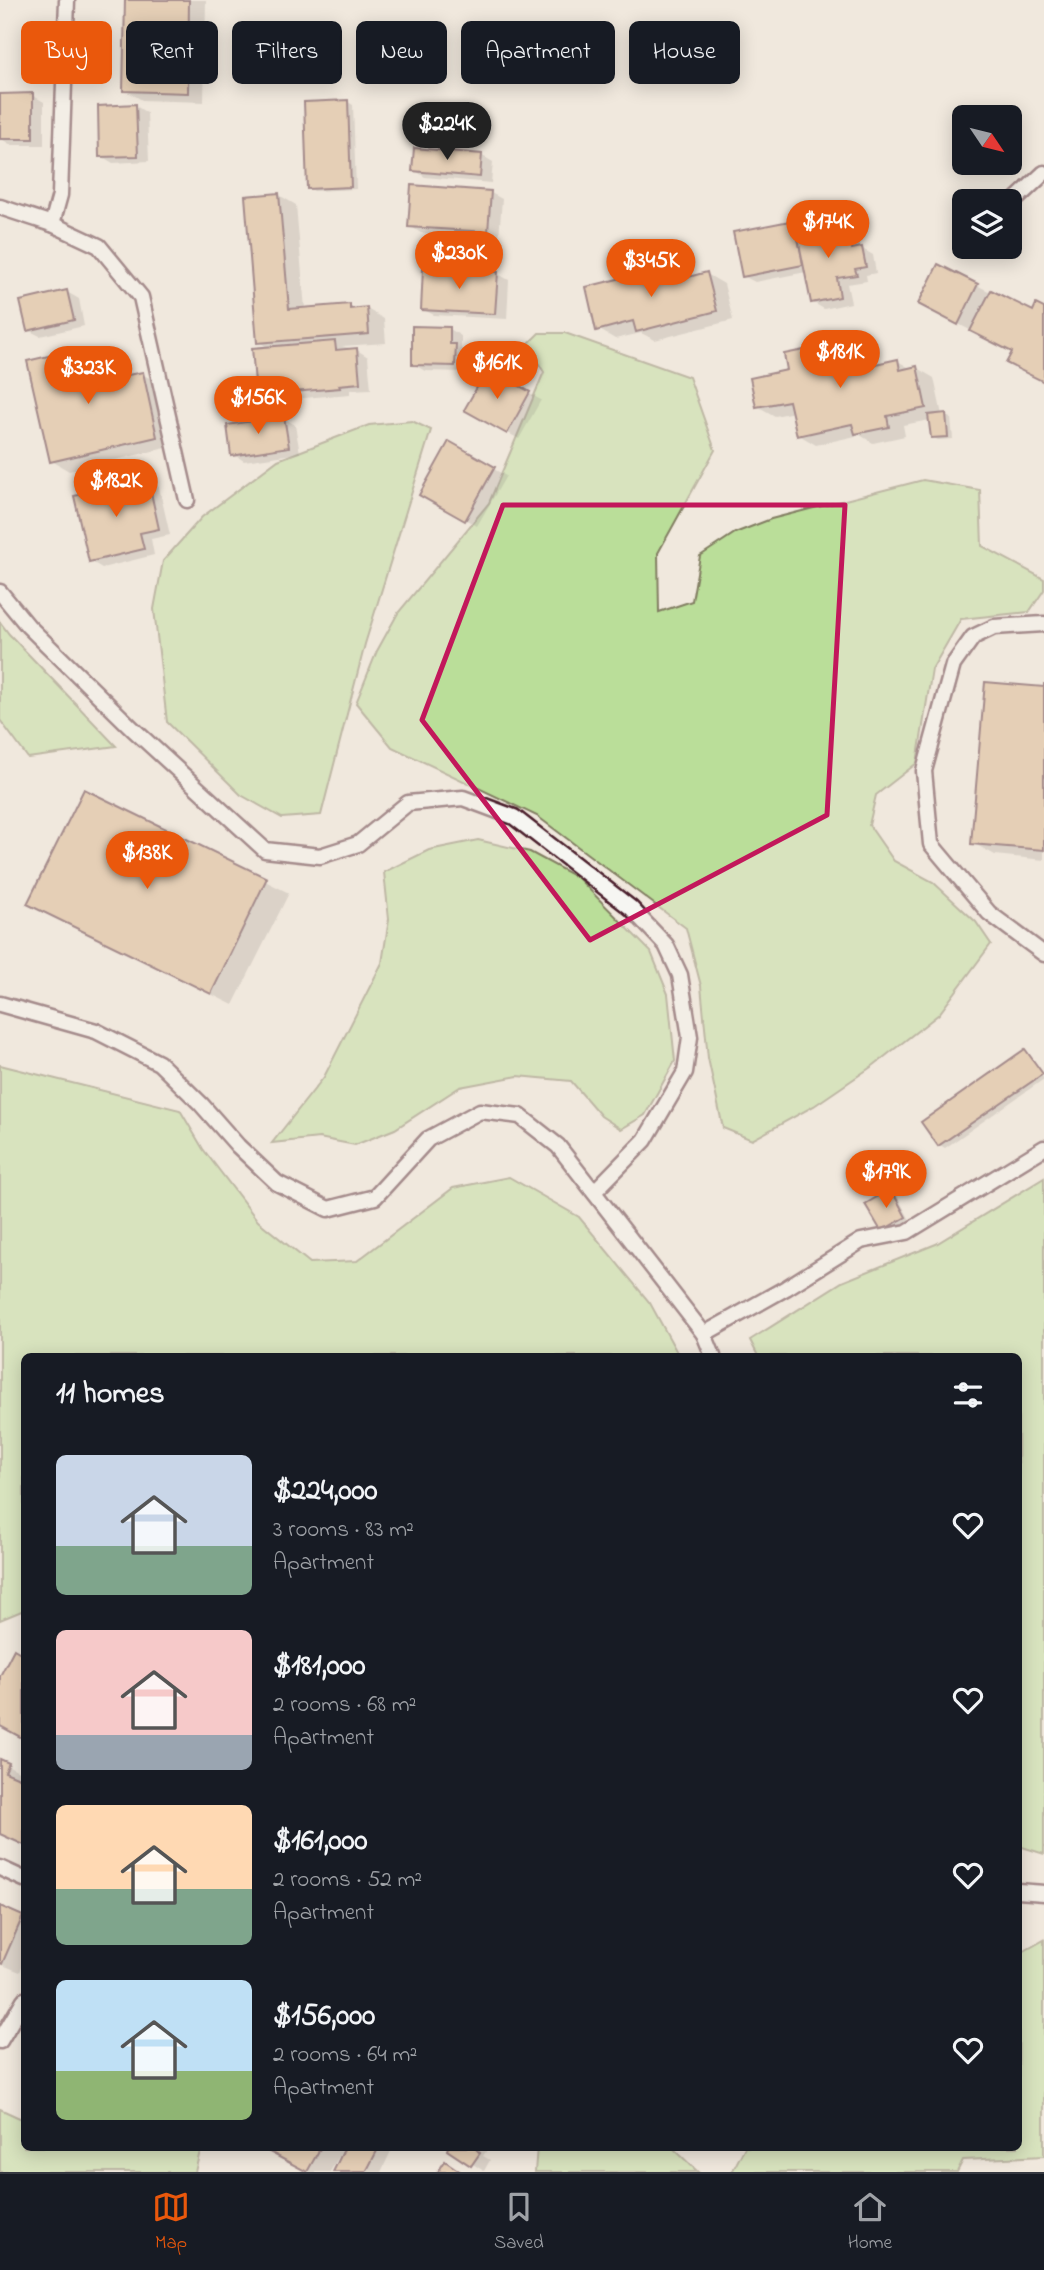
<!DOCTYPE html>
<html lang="en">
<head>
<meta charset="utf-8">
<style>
  body { margin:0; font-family:"Indie Flower",sans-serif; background:#242831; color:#f1f3f6; height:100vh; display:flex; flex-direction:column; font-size:26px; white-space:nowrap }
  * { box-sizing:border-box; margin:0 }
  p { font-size:23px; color:#9ea1a6 }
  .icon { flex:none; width:38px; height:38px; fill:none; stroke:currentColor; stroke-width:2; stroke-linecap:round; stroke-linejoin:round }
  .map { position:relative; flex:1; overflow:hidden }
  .details { position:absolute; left:21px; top:1353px; width:1001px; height:798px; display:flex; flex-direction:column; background:#171b24; border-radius:10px; box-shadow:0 4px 18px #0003 }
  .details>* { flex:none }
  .top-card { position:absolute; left:21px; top:21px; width:1003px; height:63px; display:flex; gap:14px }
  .needle { width:46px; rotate:125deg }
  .controls { position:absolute; left:952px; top:105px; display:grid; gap:14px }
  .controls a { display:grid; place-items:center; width:70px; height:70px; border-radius:10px; background:#171b24; box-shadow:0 4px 18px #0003; font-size:35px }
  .price { position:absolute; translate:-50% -60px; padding:0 16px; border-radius:24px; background:#ea580c; color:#fff; font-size:23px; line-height:46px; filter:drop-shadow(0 2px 4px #0008) }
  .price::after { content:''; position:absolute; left:50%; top:42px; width:21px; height:16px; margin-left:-10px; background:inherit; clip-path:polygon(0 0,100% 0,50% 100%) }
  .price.selected { background:#222; color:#fff }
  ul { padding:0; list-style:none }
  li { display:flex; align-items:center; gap:21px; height:175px; padding:0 35px }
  li span { display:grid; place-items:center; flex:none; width:196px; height:140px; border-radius:10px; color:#555 }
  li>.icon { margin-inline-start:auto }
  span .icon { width:84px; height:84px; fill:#fffc; stroke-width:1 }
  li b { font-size:30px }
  h2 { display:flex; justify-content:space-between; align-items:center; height:84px; padding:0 35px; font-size:30px }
  .chip { padding:0 24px; border-radius:10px; background:#171b24; box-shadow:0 4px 18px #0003; font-size:24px; line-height:63px }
  .chip.selected { background:#ea580c; color:#fff }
  .dock { display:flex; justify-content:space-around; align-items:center; height:98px; border-top:2px solid #363941; background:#171b24; font-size:19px; color:#9ea1a6 }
  .dock a { display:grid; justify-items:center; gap:4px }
  .dock .selected { color:#ea580c }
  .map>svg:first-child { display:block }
  .green { fill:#bade99; stroke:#827e62; stroke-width:2 }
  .shadow { fill:#0003 }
  .building { fill:#d7b188; stroke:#4a1f2b; stroke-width:2 }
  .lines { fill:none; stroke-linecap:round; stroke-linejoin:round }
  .service-casing { stroke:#4a1f2b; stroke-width:19 }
  .service { stroke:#f6f6f2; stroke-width:14 }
  .marked { fill:none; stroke:#c2185b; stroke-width:5; stroke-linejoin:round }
</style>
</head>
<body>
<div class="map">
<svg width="1044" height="2172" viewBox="0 0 1044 2172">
  <rect width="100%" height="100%" fill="#f0e8dd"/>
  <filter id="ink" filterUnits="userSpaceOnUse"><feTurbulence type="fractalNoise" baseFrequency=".0143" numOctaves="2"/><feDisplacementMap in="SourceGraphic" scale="14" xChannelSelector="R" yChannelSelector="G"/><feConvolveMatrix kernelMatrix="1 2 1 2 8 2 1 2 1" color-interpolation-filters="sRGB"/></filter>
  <g filter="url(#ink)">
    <g class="green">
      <polygon points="539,333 565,333 689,377 715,450 658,553 659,612 692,601 700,556 735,533 771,519 923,480 980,490 982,546 1044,579 1044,590 1029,612 961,619 932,669 917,763 876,795 869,825 894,861 933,882 976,922 991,944 939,1014 874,1065 814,1106 752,1140 723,1128 708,1058 701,986 686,928 537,816 392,747 356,703 377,651 398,613 489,503 544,372 527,345"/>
      <polygon points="412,421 431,430 365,644 321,815 282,818 241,795 167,722 154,609 163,561 202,517 278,460 369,425"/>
      <polygon points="0,622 9,634 116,746 28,758 0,720"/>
      <polygon points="478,840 530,852 578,878 651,952 668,994 675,1061 645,1115 621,1129 601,1116 571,1081 518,1076 460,1087 395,1129 355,1145 319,1138 272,1143 324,1077 382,963 389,919 384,872 429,850"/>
      <polygon points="0,1065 180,1110 203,1149 258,1221 310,1263 357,1261 453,1188 509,1177 579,1217 650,1303 679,1356 24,1356 24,1610 0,1620"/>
      <polygon points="1044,1178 1044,1854 1019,1846 1018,1356 758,1356 750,1340 842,1282 936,1244"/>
      <polygon points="1044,1940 1044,2156 963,2160 957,2172 732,2172 745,2147 1018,2147 1019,1954"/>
      <polygon points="0,2109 24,2120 24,2147 201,2147 195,2172 0,2172"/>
      <polygon points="537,2147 673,2148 698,2172 535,2172"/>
    </g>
    <g class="shadow">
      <polygon points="127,0 206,0 204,102 142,100 125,90"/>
      <polygon points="0,95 32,95 44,102 44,145 11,145 0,138"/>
      <polygon points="348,102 353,105 356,189 314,191 309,188"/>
      <polygon points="136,106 147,113 149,161 113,163 101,156"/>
      <polygon points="481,155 493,162 491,183 425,177 414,170"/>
      <polygon points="491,193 502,199 499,238 421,233 410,226"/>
      <polygon points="279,195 296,205 305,309 349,305 357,310 367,309 384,319 386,343 342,346 357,350 368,357 371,389 350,390 350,394 270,401 258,394 269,348 259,342"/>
      <polygon points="794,222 806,229 807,233 846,225 858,232 861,248 873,255 876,273 866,275 867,281 847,284 851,303 824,309 812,302 806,272 755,282 743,276"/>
      <polygon points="676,266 694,278 707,274 724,284 733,320 655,340 641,333 615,339 598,329"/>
      <polygon points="939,266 1034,314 1044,310 1044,382 1013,352 931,310"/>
      <polygon points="498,274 509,280 507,319 434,315 422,309"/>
      <polygon points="67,292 79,299 84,326 40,336 28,330"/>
      <polygon points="450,329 461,336 461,349 467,353 466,372 425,371 413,364"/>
      <polygon points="856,340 873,350 876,366 898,361 911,369 917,368 934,378 942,415 951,418 953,439 938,440 932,437 930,420 903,425 905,436 873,443 860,435 816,445 799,435 794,412 775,416 757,406 808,350 825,360 835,358"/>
      <polygon points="488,371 541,400 519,439 467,410"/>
      <polygon points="142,374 160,384 174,446 69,471 52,461"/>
      <polygon points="284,418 295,425 300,453 244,461 233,454"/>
      <polygon points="450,444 506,476 477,526 422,494"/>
      <polygon points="147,481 159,487 170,535 151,539 154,555 102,568 90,561"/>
      <polygon points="1044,689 1044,860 995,855 973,843"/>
      <polygon points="85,791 289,893 233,1005 30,904"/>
      <polygon points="1025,1051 1044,1079 945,1148 940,1145 923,1122"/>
      <polygon points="891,1191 896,1194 910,1220 887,1233 882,1230"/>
      <polygon points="15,1652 24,1657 24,1738 0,1725 0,1679"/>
      <polygon points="0,1761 24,1774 22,1781 24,1782 24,1846 0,1835"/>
      <polygon points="0,1908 24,1919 24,1961 20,1972 0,1964"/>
      <polygon points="263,2147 393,2147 381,2172 335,2172 346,2149 344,2147 330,2172 308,2172"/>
      <polygon points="450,2147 489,2147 483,2156 490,2160 484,2171 449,2149"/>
    </g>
    <g class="building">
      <polygon points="125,0 189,0 188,93 123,91"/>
      <polygon points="33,93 33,139 0,139 0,94"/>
      <polygon points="348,100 351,187 307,189 304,102"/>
      <polygon points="136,104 138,156 99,157 98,106"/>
      <polygon points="414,148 482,154 480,177 412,171"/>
      <polygon points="411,185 491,191 488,232 408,227"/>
      <polygon points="279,193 289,309 350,304 350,309 367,307 369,334 257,343 245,196"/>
      <polygon points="795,220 803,265 742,277 733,232"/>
      <polygon points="847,223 852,249 862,247 866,267 855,269 857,275 837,278 840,297 811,303 797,233"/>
      <polygon points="677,264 681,279 707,272 717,311 636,332 633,321 596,331 586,287"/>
      <polygon points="938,264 978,284 958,325 918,304"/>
      <polygon points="423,268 498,272 495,314 421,310"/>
      <polygon points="67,290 74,320 27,331 20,301"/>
      <polygon points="991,290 1033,311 1036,304 1044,308 1044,382 1006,363 1012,352 970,331"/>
      <polygon points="412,326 450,327 450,344 456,344 455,366 412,365"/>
      <polygon points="856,338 862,367 898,359 900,370 917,366 926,408 887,416 889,427 855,434 852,424 797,436 789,401 756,407 750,378 787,370 784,354 809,349 811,362 833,357 831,343"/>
      <polygon points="335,341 336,350 357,348 360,383 339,385 340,388 256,395 252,348"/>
      <polygon points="74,350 113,378 143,372 157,437 50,462 27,361"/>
      <polygon points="488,368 530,392 507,434 464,410"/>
      <polygon points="946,413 948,437 931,438 928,415"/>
      <polygon points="284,416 289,447 231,456 227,425"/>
      <polygon points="449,441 495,467 465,521 419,495"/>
      <polygon points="148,479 159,529 140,533 144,549 89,562 74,496"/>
      <polygon points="985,682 1044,687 1044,683 1044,850 971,844"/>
      <polygon points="84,789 267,878 211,994 27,904"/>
      <polygon points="1025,1049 1043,1074 938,1146 921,1122"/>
      <polygon points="891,1189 906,1217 881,1231 865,1204"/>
      <polygon points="14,1649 24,1655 24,1739 0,1726 0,1676"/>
      <polygon points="0,1759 9,1763 5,1772 24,1780 24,1845 0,1834"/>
      <polygon points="0,1906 23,1916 2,1964 0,1963"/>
      <polygon points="260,2147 321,2147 307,2172"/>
      <polygon points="345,2147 379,2147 366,2172 333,2172"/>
      <polygon points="448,2147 474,2147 480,2153 471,2166 447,2150"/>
      <polygon points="445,2161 461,2172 438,2172"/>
    </g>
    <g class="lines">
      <defs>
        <g id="service">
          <polyline points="1010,205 1044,173"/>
          <polyline points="0,207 52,224 99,246 141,297 187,500"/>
          <polyline points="52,224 60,195 67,0"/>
          <polyline points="0,592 28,626 133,729 265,850 320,856 358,844 408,803 463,798 514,817 631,908 666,945 680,975 690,1037 685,1072 645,1140 594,1192"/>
          <polyline points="1044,624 994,627 973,637 953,665 924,771 931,844 989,913 1044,954"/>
          <polyline points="0,1004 96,1031 159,1063 201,1104 238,1146 277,1183 328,1209 375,1197 428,1139 480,1111 520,1116 558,1146 704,1334 713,1356"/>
          <polyline points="704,1334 786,1288 861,1241 907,1232 1044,1148"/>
          <polyline points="0,1868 24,1879"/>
          <polyline points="1018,1891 1044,1893"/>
          <polyline points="0,2041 24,2000"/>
        </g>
      </defs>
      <use href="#service" class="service-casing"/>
      <use href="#service" class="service"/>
    </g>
  </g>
  <path d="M0 0H1044V2172H0ZM 503,505 L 845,505 L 827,815 L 590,940 L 422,720 Z" fill="#f0e8dd" fill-opacity=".55" fill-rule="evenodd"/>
  <path class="marked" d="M 503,505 L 845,505 L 827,815 L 590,940 L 422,720 Z"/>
</svg>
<div class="controls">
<a><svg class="needle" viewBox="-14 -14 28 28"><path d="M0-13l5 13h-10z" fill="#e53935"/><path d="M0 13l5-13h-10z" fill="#9ea1a6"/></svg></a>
<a><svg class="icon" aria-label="layers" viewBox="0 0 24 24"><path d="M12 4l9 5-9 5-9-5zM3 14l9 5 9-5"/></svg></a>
</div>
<b class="price selected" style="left:447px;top:162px">$224K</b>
<b class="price" style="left:828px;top:260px">$174K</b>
<b class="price" style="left:459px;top:291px">$230K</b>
<b class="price" style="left:651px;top:299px">$345K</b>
<b class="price" style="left:840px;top:390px">$181K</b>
<b class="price" style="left:497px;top:401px">$161K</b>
<b class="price" style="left:88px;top:406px">$323K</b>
<b class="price" style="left:258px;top:436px">$156K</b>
<b class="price" style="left:116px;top:519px">$182K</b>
<b class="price" style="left:147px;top:891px">$138K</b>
<b class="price" style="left:886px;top:1210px">$179K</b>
<div class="top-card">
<a class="chip selected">Buy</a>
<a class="chip">Rent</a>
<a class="chip">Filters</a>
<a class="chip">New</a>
<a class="chip">Apartment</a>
<a class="chip">House</a>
</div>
<section class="details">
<h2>11 homes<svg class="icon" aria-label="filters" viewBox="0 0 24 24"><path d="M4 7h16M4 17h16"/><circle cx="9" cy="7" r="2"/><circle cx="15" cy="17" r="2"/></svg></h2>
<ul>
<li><span style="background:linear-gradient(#c9d6e8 65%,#7fa58c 0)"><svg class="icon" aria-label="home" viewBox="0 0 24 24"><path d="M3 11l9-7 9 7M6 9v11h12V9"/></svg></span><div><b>$224,000</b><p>3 rooms · 83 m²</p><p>Apartment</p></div><svg class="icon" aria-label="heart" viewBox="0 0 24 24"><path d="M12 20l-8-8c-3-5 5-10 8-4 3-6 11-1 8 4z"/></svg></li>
<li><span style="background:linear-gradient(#f6c9c9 75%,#9aa5b1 0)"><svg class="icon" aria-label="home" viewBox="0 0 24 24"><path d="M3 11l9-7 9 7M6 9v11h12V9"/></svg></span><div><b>$181,000</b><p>2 rooms · 68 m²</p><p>Apartment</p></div><svg class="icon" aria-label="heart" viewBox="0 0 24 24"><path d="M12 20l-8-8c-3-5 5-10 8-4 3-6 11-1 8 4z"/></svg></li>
<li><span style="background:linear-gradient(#ffd9b3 60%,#7fa58c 0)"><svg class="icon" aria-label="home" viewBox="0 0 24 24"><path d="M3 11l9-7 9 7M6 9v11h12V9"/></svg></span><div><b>$161,000</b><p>2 rooms · 52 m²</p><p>Apartment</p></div><svg class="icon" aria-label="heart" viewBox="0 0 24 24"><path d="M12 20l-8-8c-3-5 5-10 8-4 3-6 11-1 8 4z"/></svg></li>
<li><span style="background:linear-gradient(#bfe0f5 65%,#8fb573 0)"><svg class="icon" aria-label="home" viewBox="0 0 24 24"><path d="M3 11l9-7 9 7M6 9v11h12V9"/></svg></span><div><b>$156,000</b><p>2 rooms · 64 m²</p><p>Apartment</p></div><svg class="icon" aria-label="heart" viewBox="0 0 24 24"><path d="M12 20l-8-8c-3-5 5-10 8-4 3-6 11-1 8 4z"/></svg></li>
</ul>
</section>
</div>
<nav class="dock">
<a class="selected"><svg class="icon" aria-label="map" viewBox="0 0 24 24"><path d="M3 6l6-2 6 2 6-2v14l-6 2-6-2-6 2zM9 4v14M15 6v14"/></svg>Map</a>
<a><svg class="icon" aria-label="saved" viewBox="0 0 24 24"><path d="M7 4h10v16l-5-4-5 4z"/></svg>Saved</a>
<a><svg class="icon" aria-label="home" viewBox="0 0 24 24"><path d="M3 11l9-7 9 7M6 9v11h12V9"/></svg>Home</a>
</nav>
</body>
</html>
